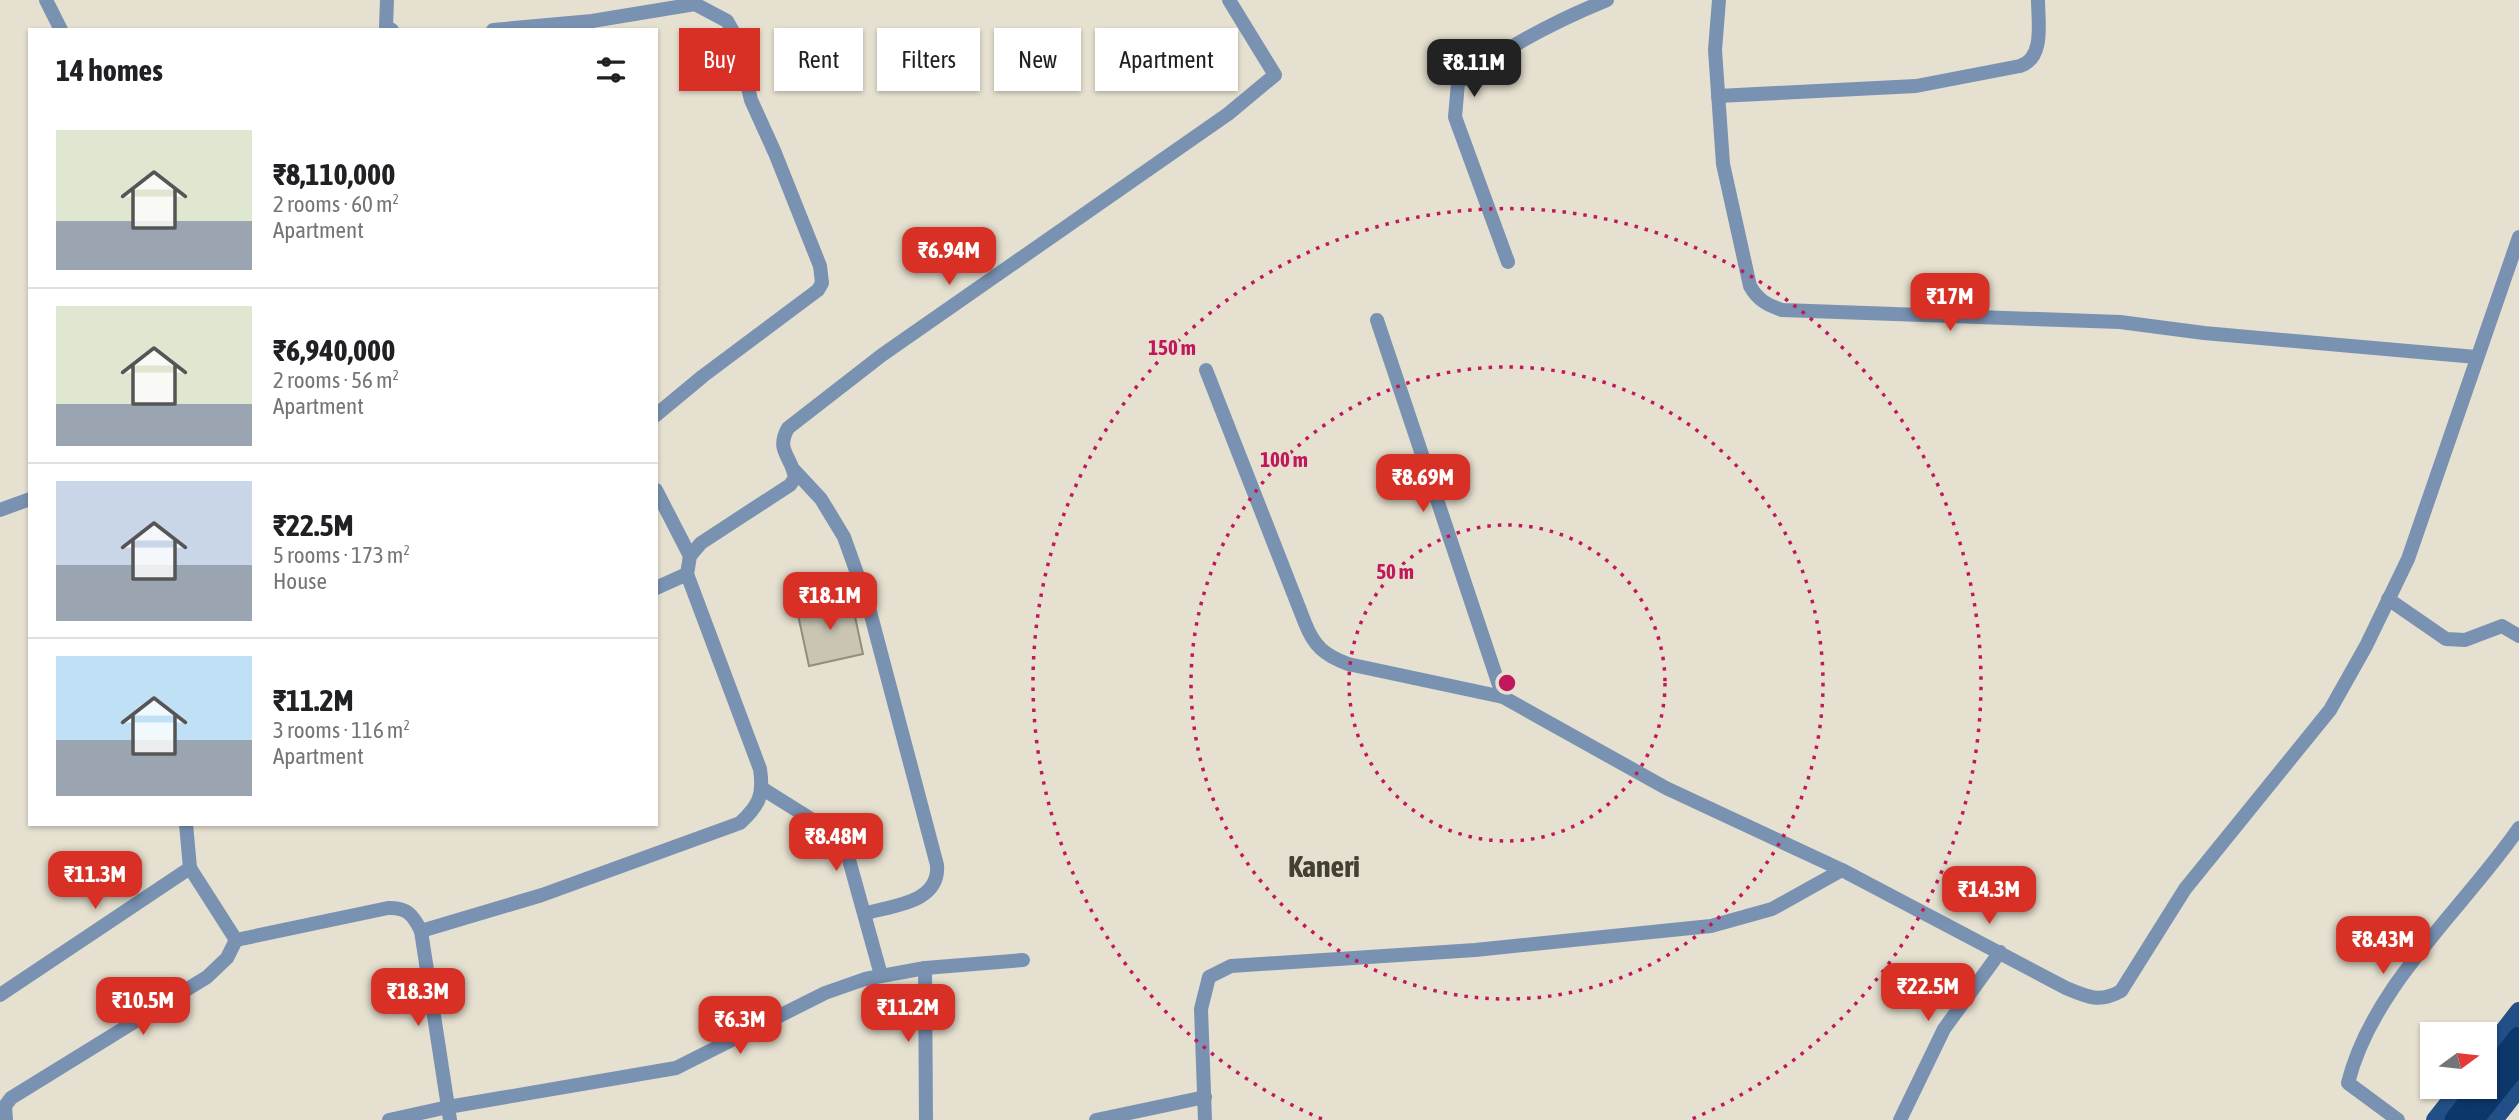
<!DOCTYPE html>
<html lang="en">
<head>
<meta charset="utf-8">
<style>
  body { margin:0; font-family:"Asap Condensed",sans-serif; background:#f2f2f2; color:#202124; height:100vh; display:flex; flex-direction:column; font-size:26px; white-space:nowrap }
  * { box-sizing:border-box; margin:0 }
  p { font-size:23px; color:#757577 }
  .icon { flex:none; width:38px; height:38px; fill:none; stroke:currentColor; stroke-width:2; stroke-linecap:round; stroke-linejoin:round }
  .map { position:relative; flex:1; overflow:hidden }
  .drawer { position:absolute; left:28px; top:28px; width:630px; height:798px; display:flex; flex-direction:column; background:#fff; border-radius:0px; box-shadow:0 2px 5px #0004 }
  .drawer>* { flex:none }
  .guide { position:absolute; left:679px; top:28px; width:665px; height:63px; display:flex; gap:14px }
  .needle { width:46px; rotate:75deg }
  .buttons { position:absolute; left:2420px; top:1022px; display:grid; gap:14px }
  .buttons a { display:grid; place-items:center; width:77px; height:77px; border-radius:0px; background:#fff; box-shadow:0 2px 5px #0004; font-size:35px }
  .price { position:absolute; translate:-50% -60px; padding:0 16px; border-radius:14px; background:#d93025; color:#fff; font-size:23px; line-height:46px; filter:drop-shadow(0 2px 4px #0008) }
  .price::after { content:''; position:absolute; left:50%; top:42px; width:21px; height:16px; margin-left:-10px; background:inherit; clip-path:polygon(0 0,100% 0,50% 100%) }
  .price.on { background:#222; color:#fff }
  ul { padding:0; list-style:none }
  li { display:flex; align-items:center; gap:21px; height:175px; padding:0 28px }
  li+li { border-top:2px solid #e0e0e0 }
  li span { display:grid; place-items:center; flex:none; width:196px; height:140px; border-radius:0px; color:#555 }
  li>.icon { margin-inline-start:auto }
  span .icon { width:84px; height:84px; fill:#fffc; stroke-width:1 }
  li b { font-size:30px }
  h2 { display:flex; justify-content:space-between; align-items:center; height:84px; padding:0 28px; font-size:30px }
  .tag { padding:0 24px; border-radius:0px; background:#fff; box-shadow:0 2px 5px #0004; font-size:24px; line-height:63px }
  .tag.on { background:#d93025; color:#fff }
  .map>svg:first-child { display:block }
  .building { fill:#c9c4b3; stroke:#928e7e; stroke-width:2 }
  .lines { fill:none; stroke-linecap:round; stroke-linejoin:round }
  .street { stroke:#7992b2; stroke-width:14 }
  .primary { stroke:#224f87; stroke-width:18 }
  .highway { stroke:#0c376a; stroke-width:21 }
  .ring { fill:none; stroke:#c2185b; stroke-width:3.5; stroke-dasharray:3.5 7 }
  .labels { text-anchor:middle; stroke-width:6; stroke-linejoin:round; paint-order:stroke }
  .district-label { font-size:30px; font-weight:bold; fill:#444031; stroke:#e5e0cf }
  .centre { fill:#c2185b; stroke:#e5e0cf; stroke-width:3.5 }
  .ring-label { font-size:21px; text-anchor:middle; font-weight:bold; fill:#c2185b; stroke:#e5e0cf; stroke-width:6; stroke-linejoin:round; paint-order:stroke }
</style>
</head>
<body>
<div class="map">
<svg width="2519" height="1120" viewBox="0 0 2519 1120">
  <rect width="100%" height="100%" fill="#e5e0cf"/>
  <polygon class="building" points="851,598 863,654 809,666 797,610"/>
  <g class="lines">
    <g class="street">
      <polyline points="46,0 61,30"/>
      <polyline points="387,0 386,27 392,30"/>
      <path d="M 1719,0 L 1715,50 L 1723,164 L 1750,286 C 1758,300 1767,305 1782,310 L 2120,322 L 2204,333 L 2476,357"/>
      <polyline points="493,30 592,21 695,4 727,21 735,35 751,100 775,153 820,266 822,283 818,290 703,376 656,415"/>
      <path d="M 1718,96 L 1916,86 L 2020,66 C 2045,58 2038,22 2038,0"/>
      <path d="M 1508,262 L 1455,117 L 1458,83 C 1505,47 1553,22 1607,0"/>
      <polyline points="1377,320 1503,697"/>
      <path d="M 1206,370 L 1305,623 C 1314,646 1324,655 1348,664 L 1503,697 L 1666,788 L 1842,870"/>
      <path d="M 794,470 L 821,499 L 844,537 L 868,604 L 937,865 C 940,902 895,905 867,913"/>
      <polyline points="656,490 690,556"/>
      <polyline points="0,510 30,499"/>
      <path d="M 656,588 L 687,574 L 690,556 L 701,543 L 790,485 L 795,478 C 792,456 775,451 788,428 L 882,355 L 1228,114 L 1275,75 L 1229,0"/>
      <polyline points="2388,599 2446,639 2465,640 2502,626 2519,636"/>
      <polyline points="763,789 830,831 846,849 881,975"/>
      <path d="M 190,868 L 236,940 L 388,908 C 407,907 413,915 421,931 L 542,895 L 740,823 C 759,806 764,795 760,769 L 687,574"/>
      <polyline points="421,931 450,1120"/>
      <polyline points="925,968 926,1120"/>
      <polyline points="0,995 190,868 186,824"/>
      <polyline points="6,1120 5,1106 11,1098 207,977 227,958 236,940"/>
      <polyline points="389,1120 448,1107 676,1068 825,993 865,979 925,968 1023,960"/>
      <polyline points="1096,1120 1205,1097"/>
      <path d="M 1205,1120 L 1201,1009 L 1209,977 L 1231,966 L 1475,950 L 1711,926 L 1772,909 L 1842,870 L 2066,988 C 2087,997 2100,1003 2121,991 L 2185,889 L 2330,710 L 2366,646 L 2408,559 L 2519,237"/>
      <polyline points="1900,1120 1944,1029 2000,952"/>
      <path d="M 2398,1120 L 2348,1083 C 2372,986 2464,908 2519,828"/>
    </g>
    <g class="primary">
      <polyline points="2485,1055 2519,1011"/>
      <polyline points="2435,1120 2461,1087"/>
      <polyline points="2494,1120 2519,1088"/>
    </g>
    <g class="highway">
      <polyline points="2485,1081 2519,1037"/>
      <polyline points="2455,1120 2480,1087"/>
      <polyline points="2473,1120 2519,1062"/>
    </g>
  </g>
  <g class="ring">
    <circle cx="1507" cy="683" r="158"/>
    <circle cx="1507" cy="683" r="316"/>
    <path d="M1322 1119A474 474 0 1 1 1692 1119"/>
  </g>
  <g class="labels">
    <g class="district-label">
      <text x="1324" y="877">Kaneri</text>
    </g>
  </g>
  <circle cx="1507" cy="683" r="10" class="centre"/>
  <g class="ring-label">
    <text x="1172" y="355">150 m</text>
    <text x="1284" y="467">100 m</text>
    <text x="1395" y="579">50 m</text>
  </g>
</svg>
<div class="buttons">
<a><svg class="needle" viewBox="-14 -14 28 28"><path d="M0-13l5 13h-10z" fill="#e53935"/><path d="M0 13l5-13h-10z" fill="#757577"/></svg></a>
</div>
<b class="price on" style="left:1474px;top:99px">₹8.11M</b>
<b class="price" style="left:949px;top:287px">₹6.94M</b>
<b class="price" style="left:1950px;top:333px">₹17M</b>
<b class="price" style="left:1423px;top:514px">₹8.69M</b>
<b class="price" style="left:830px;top:632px">₹18.1M</b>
<b class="price" style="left:836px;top:873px">₹8.48M</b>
<b class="price" style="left:95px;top:911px">₹11.3M</b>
<b class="price" style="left:1989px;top:926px">₹14.3M</b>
<b class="price" style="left:2383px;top:976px">₹8.43M</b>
<b class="price" style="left:1928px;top:1023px">₹22.5M</b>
<b class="price" style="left:418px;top:1028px">₹18.3M</b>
<b class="price" style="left:143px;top:1037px">₹10.5M</b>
<b class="price" style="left:908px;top:1044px">₹11.2M</b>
<b class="price" style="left:740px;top:1056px">₹6.3M</b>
<div class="guide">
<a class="tag on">Buy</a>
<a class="tag">Rent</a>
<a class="tag">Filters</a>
<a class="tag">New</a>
<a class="tag">Apartment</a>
</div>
<section class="drawer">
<h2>14 homes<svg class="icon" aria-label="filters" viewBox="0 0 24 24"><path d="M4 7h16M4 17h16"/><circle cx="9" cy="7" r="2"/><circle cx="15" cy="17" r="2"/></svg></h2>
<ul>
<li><span style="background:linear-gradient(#dfe7d0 65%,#9aa5b1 0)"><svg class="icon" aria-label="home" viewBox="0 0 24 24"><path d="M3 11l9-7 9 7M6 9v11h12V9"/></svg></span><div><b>₹8,110,000</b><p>2 rooms · 60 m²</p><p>Apartment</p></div></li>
<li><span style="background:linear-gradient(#dfe7d0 70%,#9aa5b1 0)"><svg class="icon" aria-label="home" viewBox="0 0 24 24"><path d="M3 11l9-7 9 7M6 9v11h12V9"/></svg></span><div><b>₹6,940,000</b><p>2 rooms · 56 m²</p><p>Apartment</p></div></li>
<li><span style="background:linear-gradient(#c9d6e8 60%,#9aa5b1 0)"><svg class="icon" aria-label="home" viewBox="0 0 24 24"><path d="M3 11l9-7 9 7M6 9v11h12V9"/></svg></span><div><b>₹22.5M</b><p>5 rooms · 173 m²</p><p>House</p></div></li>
<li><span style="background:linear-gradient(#bfe0f5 60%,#9aa5b1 0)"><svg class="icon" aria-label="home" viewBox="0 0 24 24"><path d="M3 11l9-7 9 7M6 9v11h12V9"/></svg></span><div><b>₹11.2M</b><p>3 rooms · 116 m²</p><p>Apartment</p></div></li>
</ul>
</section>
</div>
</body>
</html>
